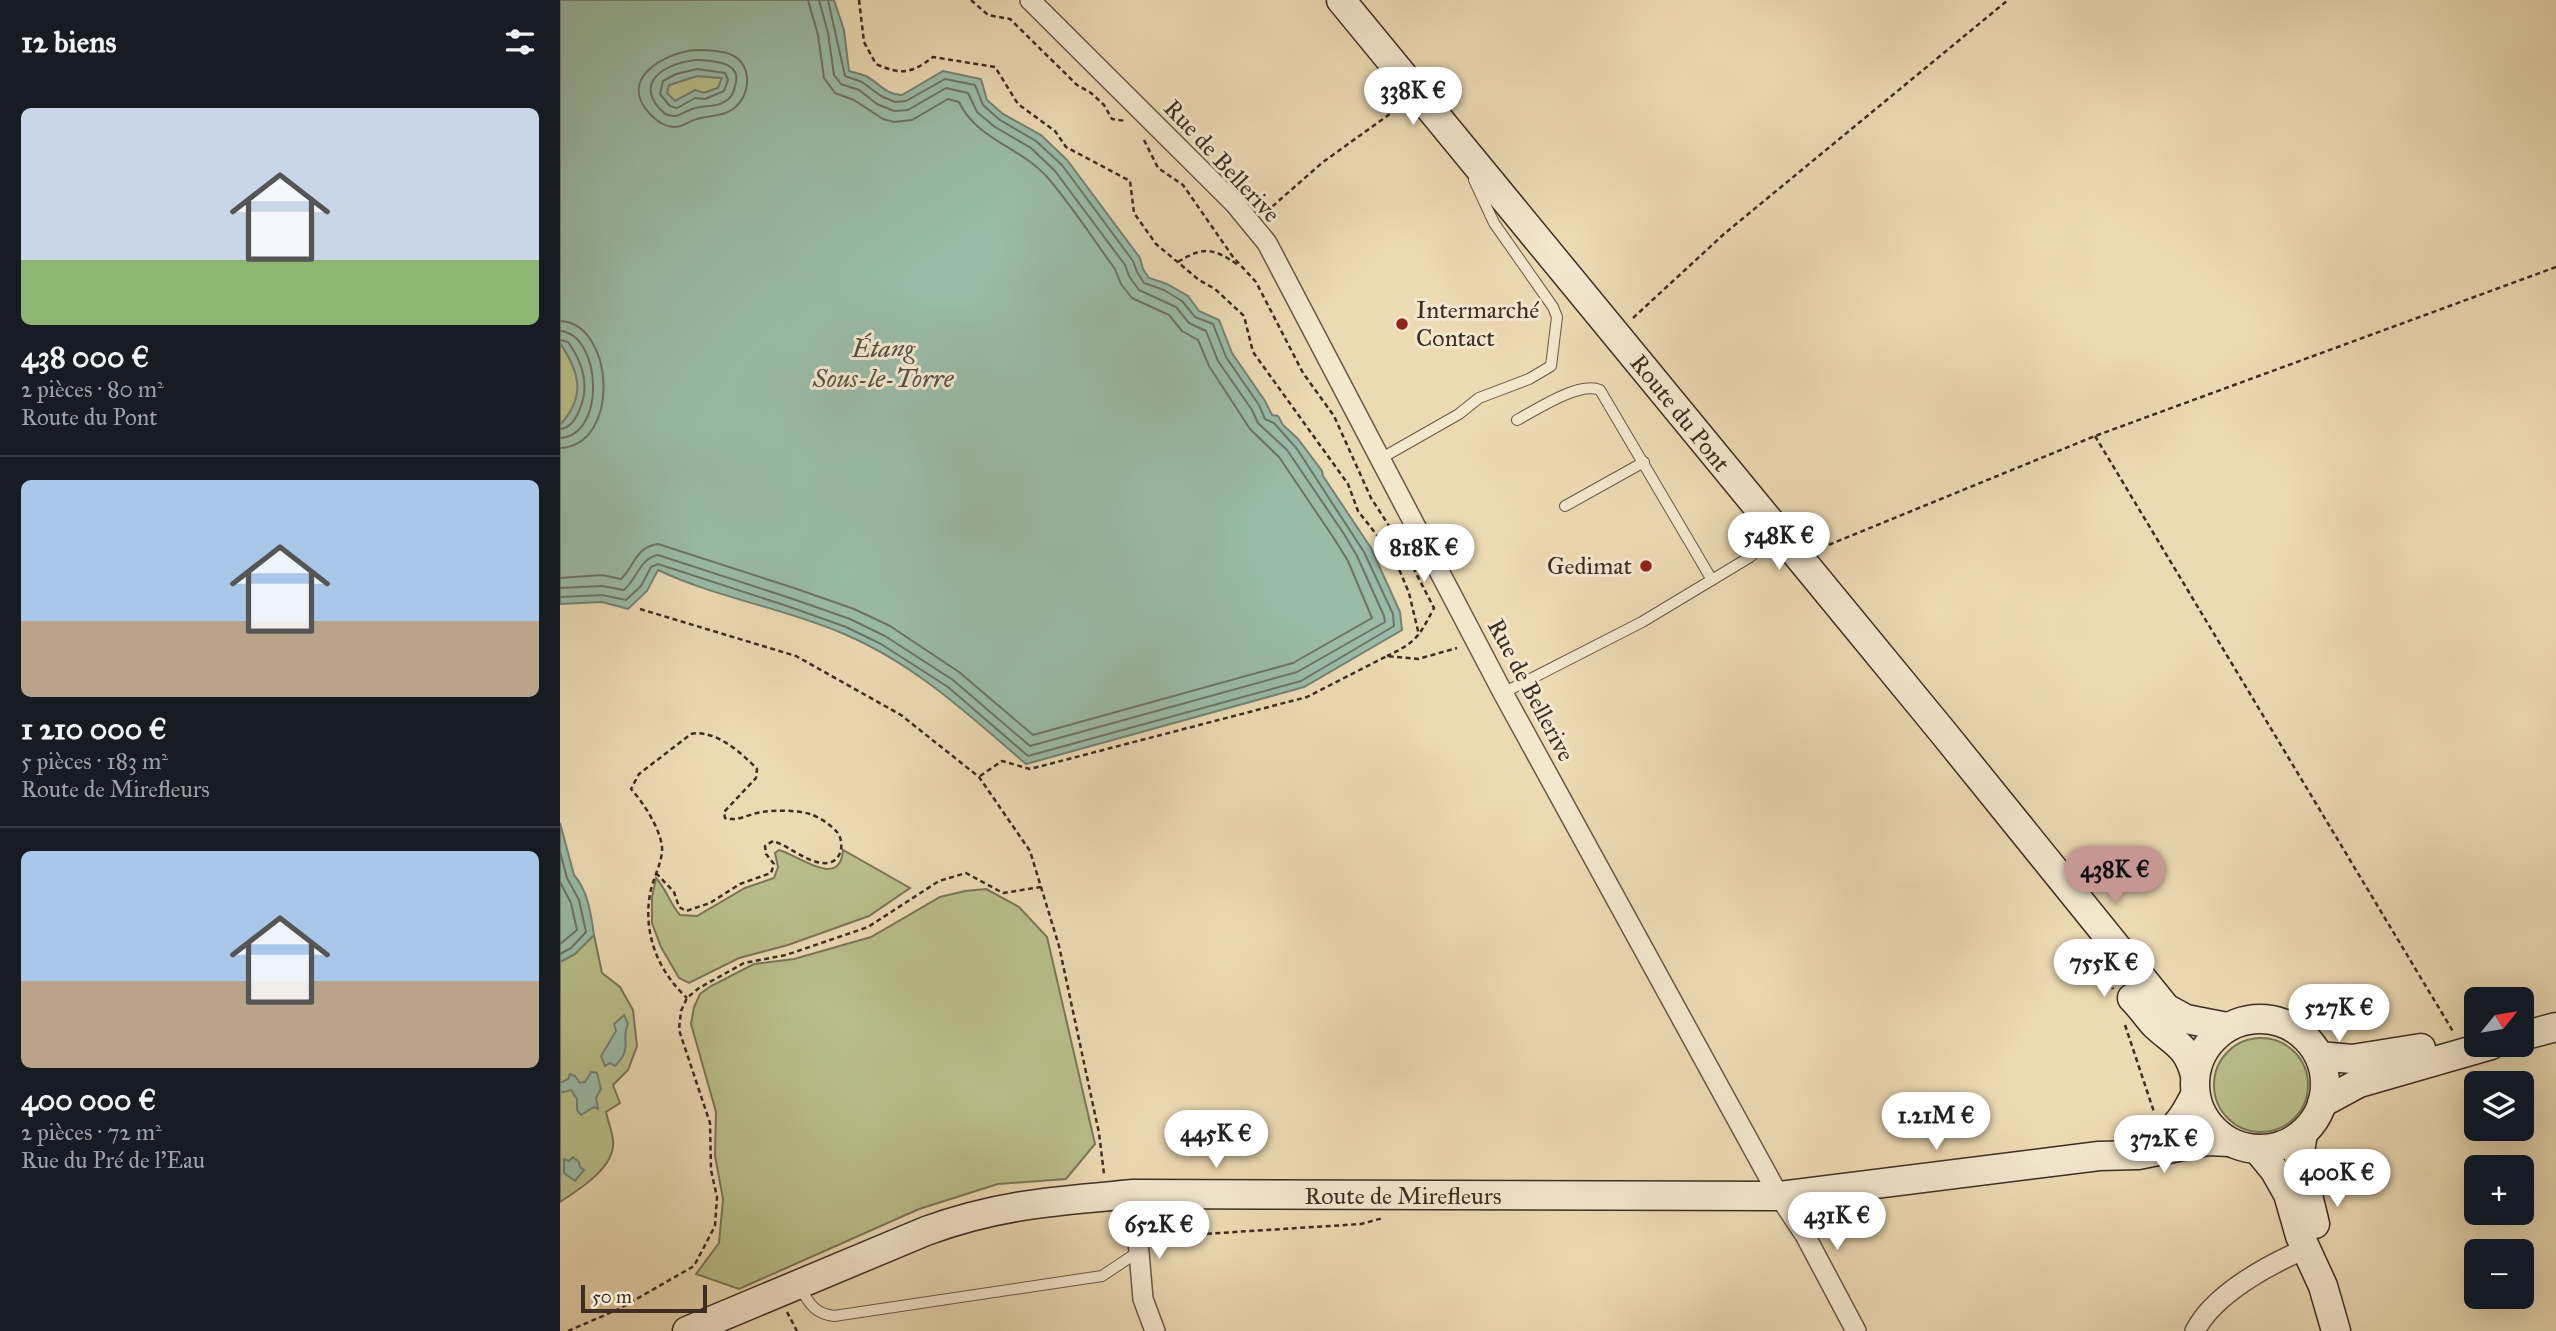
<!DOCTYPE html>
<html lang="fr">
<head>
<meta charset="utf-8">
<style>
  body { margin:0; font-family:"IM FELL Great Primer",serif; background:#242831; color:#f1f3f6; height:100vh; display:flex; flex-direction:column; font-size:26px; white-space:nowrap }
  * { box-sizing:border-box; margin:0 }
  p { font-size:23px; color:#9ea1a6 }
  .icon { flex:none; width:38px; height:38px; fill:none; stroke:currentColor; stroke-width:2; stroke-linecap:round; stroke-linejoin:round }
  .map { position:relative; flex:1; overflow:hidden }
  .drawer { display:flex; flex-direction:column; background:#171b24; width:560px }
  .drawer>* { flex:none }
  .needle { width:46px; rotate:60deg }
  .fabs { position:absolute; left:1904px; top:987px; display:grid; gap:14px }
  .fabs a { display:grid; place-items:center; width:70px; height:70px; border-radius:10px; background:#171b24; box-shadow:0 7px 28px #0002; font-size:35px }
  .scale { position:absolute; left:21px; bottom:18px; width:126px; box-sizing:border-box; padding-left:7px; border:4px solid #3d2d24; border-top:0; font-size:19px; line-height:24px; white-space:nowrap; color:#3d2d24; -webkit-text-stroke:5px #f3e7ce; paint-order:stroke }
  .price { position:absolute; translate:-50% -60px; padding:0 16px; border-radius:24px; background:#fff; color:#222; font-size:23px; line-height:46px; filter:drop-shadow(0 2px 4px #0008) }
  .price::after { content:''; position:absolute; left:50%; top:42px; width:21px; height:16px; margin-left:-10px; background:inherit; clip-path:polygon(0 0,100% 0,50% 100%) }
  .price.on { background:#c59692; color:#111 }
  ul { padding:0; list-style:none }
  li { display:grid; align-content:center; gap:14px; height:371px; padding:0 21px }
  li+li { border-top:2px solid #363941 }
  li span { display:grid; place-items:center; height:217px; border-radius:10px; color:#555 }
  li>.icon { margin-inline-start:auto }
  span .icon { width:126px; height:126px; fill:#fffc; stroke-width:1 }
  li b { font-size:30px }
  h2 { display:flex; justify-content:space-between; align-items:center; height:84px; padding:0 21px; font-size:30px }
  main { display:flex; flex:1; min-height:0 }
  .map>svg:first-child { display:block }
  .green { fill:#b9bf8b; stroke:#7b7658; stroke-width:2 }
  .water { fill:#9abba7; stroke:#758273; stroke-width:2; fill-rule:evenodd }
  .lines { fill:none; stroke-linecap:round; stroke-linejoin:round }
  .shore { stroke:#6c7466; stroke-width:2 }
  .lane-casing { stroke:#695848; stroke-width:12 }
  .street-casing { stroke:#695848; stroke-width:22 }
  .secondary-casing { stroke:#3d2d24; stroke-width:31 }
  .path { stroke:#3d2d24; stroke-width:2.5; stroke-dasharray:5 3.5; stroke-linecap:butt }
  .lane { stroke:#f3e7ce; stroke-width:10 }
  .street { stroke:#f3e7ce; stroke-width:19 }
  .secondary { stroke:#f3e7ce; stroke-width:28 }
  .poi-dot { fill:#8f2418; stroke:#f3e7ce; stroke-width:2.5 }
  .labels { text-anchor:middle; stroke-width:6; stroke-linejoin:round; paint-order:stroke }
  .street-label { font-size:24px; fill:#3d2d24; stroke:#f3e7ce }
  .poi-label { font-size:24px; fill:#3d2d24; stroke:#f3e7ce; text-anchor:start }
  .water-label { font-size:26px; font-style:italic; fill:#545045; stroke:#f3e7ce }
</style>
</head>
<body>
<main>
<section class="drawer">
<h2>12 biens<svg class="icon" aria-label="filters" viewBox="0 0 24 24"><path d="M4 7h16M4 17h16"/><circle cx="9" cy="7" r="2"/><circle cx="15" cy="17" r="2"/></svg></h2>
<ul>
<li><span style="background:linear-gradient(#c9d6e8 70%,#8fb573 0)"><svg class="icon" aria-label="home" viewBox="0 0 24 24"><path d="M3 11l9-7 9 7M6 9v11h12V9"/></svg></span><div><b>438 000 €</b><p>2 pièces · 80 m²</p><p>Route du Pont</p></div></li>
<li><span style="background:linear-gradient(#a9c7e8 65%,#b9a48a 0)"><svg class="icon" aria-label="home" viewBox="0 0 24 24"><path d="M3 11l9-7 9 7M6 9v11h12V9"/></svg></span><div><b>1 210 000 €</b><p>5 pièces · 183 m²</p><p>Route de Mirefleurs</p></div></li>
<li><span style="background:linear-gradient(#a9c7e8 60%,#b9a48a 0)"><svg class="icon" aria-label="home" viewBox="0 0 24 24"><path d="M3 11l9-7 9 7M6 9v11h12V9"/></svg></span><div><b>400 000 €</b><p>2 pièces · 72 m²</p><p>Rue du Pré de l'Eau</p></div></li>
</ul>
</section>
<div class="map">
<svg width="1996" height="1331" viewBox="0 0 1996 1331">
  <rect width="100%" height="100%" fill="#ecdab3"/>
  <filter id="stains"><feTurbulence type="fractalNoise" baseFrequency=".00286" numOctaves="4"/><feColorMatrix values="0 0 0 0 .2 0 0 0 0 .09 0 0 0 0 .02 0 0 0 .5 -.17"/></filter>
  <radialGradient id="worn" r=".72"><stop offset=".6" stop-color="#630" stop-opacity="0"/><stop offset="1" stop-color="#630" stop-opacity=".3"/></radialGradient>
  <g class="green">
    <polygon points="137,76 162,78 158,88 143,93 135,90 115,102 106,93 109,85"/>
    <path d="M 0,343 C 20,373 27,397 0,425 Z"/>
    <path d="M 219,850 C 238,855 280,890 283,850 L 350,888 L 309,916 L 228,945 L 179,958 L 129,983 L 119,978 L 101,947 L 92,923 L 92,897 L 96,878 C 107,890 110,904 120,915 L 137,916 L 185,888 L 214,878 L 218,867 L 215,853 Z"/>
    <polygon points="426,889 459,907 487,937 535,1144 506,1179 438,1184 359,1209 179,1289 136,1274 159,1243 163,1199 155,1156 156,1112 131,1024 134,1007 140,994 151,986 194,964 234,959 311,937 380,897 405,891"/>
    <path d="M 34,935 L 42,973 L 60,987 L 73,1010 L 77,1046 L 68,1070 L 53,1085 L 60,1103 L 46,1112 C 48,1121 52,1131 53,1140 C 56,1167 20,1189 0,1202 L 0,962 L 15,954 Z"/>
    <circle cx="1701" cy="1085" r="47"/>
  </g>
  <g class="water">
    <path d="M 0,0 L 274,0 L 284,30 L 289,71 C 295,73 301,74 306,76 C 319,83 326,95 342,95 L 383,71 L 421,79 L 427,100 L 443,114 L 481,135 L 507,160 L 580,258 L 583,269 L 589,278 L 607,284 L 628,296 L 639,311 L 659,320 L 672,353 L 705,401 L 712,415 L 718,416 L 723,425 L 738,439 L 762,471 L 763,476 L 811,548 L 840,612 L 842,630 L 744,687 L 466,764 C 409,715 355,664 284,634 C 224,608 157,598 98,570 L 87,591 L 68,609 L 42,602 L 0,604 L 0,425 C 26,397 20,372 0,343 ZM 137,76 L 162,78 L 158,88 L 144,93 L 135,90 L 115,101 L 107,93 L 109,85 Z"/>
    <path d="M 0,823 L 14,875 C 28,891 31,914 34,935 L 15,954 L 0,962 Z"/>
    <path d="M 64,1015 L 68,1024 C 60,1040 74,1047 55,1066 L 50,1063 L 45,1066 L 41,1056 L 56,1031 L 54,1024 Z"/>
    <polygon points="31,1072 37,1073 41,1089 36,1098 38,1109 34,1107 21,1115 17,1110 17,1099 11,1090 0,1093 0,1083 8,1079 10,1074 15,1076 20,1083 25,1082"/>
    <polygon points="13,1157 19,1162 20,1167 24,1170 15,1181 4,1173 4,1159 9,1161"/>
  </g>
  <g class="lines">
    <g class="shore">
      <path d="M 135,50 C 146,50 162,50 172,55 C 193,65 191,96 173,109 C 162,117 150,115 137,119 C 128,121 123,128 113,127 C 103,126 97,121 90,114 C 57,79 104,53 135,50 Z"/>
      <path d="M 138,60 C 155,61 183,62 175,86 C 174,91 172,97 167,100 C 157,108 146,105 136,108 C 123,110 120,120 105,114 C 70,83 106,62 138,60 Z"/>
      <polygon points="137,69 165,73 168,80 164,91 145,99 135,98 117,108 110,106 100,94 103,81 116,74"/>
      <path d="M 0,321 C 55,323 61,446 0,448"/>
      <path d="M 0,331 C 41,334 47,435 0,438"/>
      <path d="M 0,340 L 8,342 C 23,363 30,387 19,411 C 15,420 10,428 0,429"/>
      <path d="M 0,578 L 42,575 L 61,579 C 75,566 75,547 98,544 L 237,589 L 294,609 L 330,626 L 399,672 L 473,735 L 733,663 L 812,618 L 788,561 L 775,540 L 719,457 L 690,429 L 649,366 L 638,340 L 622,331 L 609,315 L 572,298 L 561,284 L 555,269 C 533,239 512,206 488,178 C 461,147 417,140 399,102 L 388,99 L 352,120 L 334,122 L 323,119 L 294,100 L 275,93 L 264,78 L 258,35 L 248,0"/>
      <path d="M 0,588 L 42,586 L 64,590 C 77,579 80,558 98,555 L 233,599 L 290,619 L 325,636 L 393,680 L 470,746 L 737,672 L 825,622 L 824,616 L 797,556 L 784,534 L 727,450 L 698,423 L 692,410 L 658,361 L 646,331 L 629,323 L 616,307 L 579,290 L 569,276 L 565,265 L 495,171 L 471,148 L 435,127 L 417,112 L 408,93 L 386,88 L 348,110 L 334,111 L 317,104 L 299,90 L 281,84 L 274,75 L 268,33 L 259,0"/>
      <polyline points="0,597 42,595 66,600 81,586 91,567 98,564 230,607 286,627 321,644 388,687 468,756 741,681 834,626 833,614 804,552 737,449 714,423 705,419 699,405 666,357 653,324 635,317 622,301 604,290 584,283 577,272 573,261 502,165 476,141 440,120 423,105 415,85 385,79 346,101 335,102 321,96 302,82 285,76 268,0"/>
      <polyline points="0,852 7,878 19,900 26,932 11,948 0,954"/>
      <polyline points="0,882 11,903 17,930 0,944"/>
    </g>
    <defs>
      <g id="lane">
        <path d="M 957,420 C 976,410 1019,381 1040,390 L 1152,580"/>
        <polyline points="820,459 899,414 919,398 969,379 991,366 997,317 993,307 934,223 914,180"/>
        <polyline points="1005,506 1084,462"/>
        <polyline points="943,693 1082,622 1190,557 1218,533"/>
        <path d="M 240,1288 C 250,1304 254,1313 274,1316 L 542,1276 L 578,1252"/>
      </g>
      <g id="street">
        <polyline points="470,0 675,204 707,243 943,693 1219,1196 1245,1235 1296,1331"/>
        <polyline points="574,1194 583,1299 595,1331"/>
        <path d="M 1635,1331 C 1654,1294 1708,1265 1745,1249"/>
      </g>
      <g id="secondary">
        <polyline points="781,0 1382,731 1606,1008 1626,1019 1667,1027"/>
        <path d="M 1572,998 C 1580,1006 1587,1016 1594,1024 C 1615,1044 1627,1045 1635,1075"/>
        <circle cx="1700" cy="1084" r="65"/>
        <polyline points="1962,1036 1996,1027"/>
        <polyline points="1759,1056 1792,1059 1861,1048"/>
        <polyline points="1762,1103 1799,1083 1931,1045"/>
        <polyline points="1743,1133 1739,1158 1755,1224"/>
        <path d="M 1578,1143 C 1613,1133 1619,1127 1635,1095"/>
        <polyline points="1697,1149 1715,1171 1728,1194 1740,1236 1763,1286 1776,1331"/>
        <path d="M 127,1331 L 366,1231 C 439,1204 497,1201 574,1194 L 1219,1196 L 1539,1156 L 1578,1155 L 1648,1141 L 1669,1142"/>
      </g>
    </defs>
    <use href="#lane" class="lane-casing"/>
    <use href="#street" class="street-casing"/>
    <use href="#secondary" class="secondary-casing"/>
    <g class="path">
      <path d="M 299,0 L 304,42 L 316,64 C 341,75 351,74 373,57 L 435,67 L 458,104 L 495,131 L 506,147 L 570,181 L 574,213 L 596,244 L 639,280 L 655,289 L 684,316 L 693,352 L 788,484 L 798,511 L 834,557 L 849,593 L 859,635"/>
      <polyline points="411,0 428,15 450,19 517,85 531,93 544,105 552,119 566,121"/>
      <path d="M 584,140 L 598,168 L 623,185 L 673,257 L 696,282 L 743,373 L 774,416 L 811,498 L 842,546 L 874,608 C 859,636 857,642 827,656"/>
      <polyline points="706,212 763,162 841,106"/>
      <path d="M 618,262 C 643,246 654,248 678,265"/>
      <polyline points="1073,318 1164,234 1448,0"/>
      <polyline points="1535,436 1894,1033"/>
      <polyline points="1261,548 1535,436 1996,267"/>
      <polyline points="80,609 236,656 341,715 419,777 470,851 499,946 539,1133 544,1174"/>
      <polyline points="420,776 442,761 470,769 747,697 827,656 858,659 897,648"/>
      <path d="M 96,873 L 114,892 L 119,907 L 126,911 L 150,903 L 180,884 L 211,873 L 214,864 L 206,854 L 205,846 L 213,841 C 230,846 249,865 268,863 C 282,861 285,842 277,832 C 271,825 259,817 250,814 C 236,810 216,810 202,812 C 188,814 178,822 165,818 L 164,812 L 196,778 L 197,769 C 182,753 155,729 131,734 L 79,774 L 71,789 C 83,802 100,828 102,847 C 103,862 92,880 90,894 C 83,934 98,971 127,998"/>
      <polyline points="1546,972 1553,989"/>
      <polyline points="1565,1025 1594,1112"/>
      <polyline points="596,1237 801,1224 823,1218"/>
      <polyline points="227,1312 237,1331"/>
      <polyline points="8,1331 59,1309 134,1266 155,1226 157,1197 151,1170 150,1123 119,1030 121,1011 127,998 139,988 184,963 226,955 308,927 379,881 406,873 443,893 481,887"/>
    </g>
    <use href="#lane" class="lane"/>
    <use href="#street" class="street"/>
    <use href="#secondary" class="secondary"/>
  </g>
  <g class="poi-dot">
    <circle cx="842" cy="324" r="7"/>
    <circle cx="1086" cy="566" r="7"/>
  </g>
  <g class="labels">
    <g class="street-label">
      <text transform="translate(662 161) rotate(47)" y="8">Rue de Bellerive</text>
      <text transform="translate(1120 413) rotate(51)" y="8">Route du Pont</text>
      <text transform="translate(971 690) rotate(62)" y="8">Rue de Bellerive</text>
      <text x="843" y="1204">Route de Mirefleurs</text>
    </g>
    <g class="poi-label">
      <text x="856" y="318">Intermarché<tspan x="856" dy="28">Contact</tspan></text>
      <text x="1072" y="574" text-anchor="end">Gedimat</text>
    </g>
    <g class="water-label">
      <text x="323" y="357">Étang<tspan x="323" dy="30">Sous-le-Torre</tspan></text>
    </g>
  </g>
  <rect width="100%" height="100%" filter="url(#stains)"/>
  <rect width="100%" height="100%" fill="url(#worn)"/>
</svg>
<div class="fabs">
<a><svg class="needle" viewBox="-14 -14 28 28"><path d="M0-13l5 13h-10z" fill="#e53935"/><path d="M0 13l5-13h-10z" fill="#9ea1a6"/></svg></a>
<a><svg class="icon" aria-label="layers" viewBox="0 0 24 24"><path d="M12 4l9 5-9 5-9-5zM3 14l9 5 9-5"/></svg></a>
<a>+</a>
<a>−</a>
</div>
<div class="scale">50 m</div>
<b class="price" style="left:853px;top:127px">338K €</b>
<b class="price" style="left:1219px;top:572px">548K €</b>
<b class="price" style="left:864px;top:584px">818K €</b>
<b class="price on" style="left:1555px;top:906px">438K €</b>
<b class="price" style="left:1544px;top:999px">755K €</b>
<b class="price" style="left:1779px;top:1044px">527K €</b>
<b class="price" style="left:1376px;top:1152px">1.21M €</b>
<b class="price" style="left:656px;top:1170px">445K €</b>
<b class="price" style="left:1604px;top:1175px">372K €</b>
<b class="price" style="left:1777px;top:1209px">400K €</b>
<b class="price" style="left:1277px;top:1252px">431K €</b>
<b class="price" style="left:599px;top:1261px">652K €</b>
</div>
</main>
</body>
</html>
